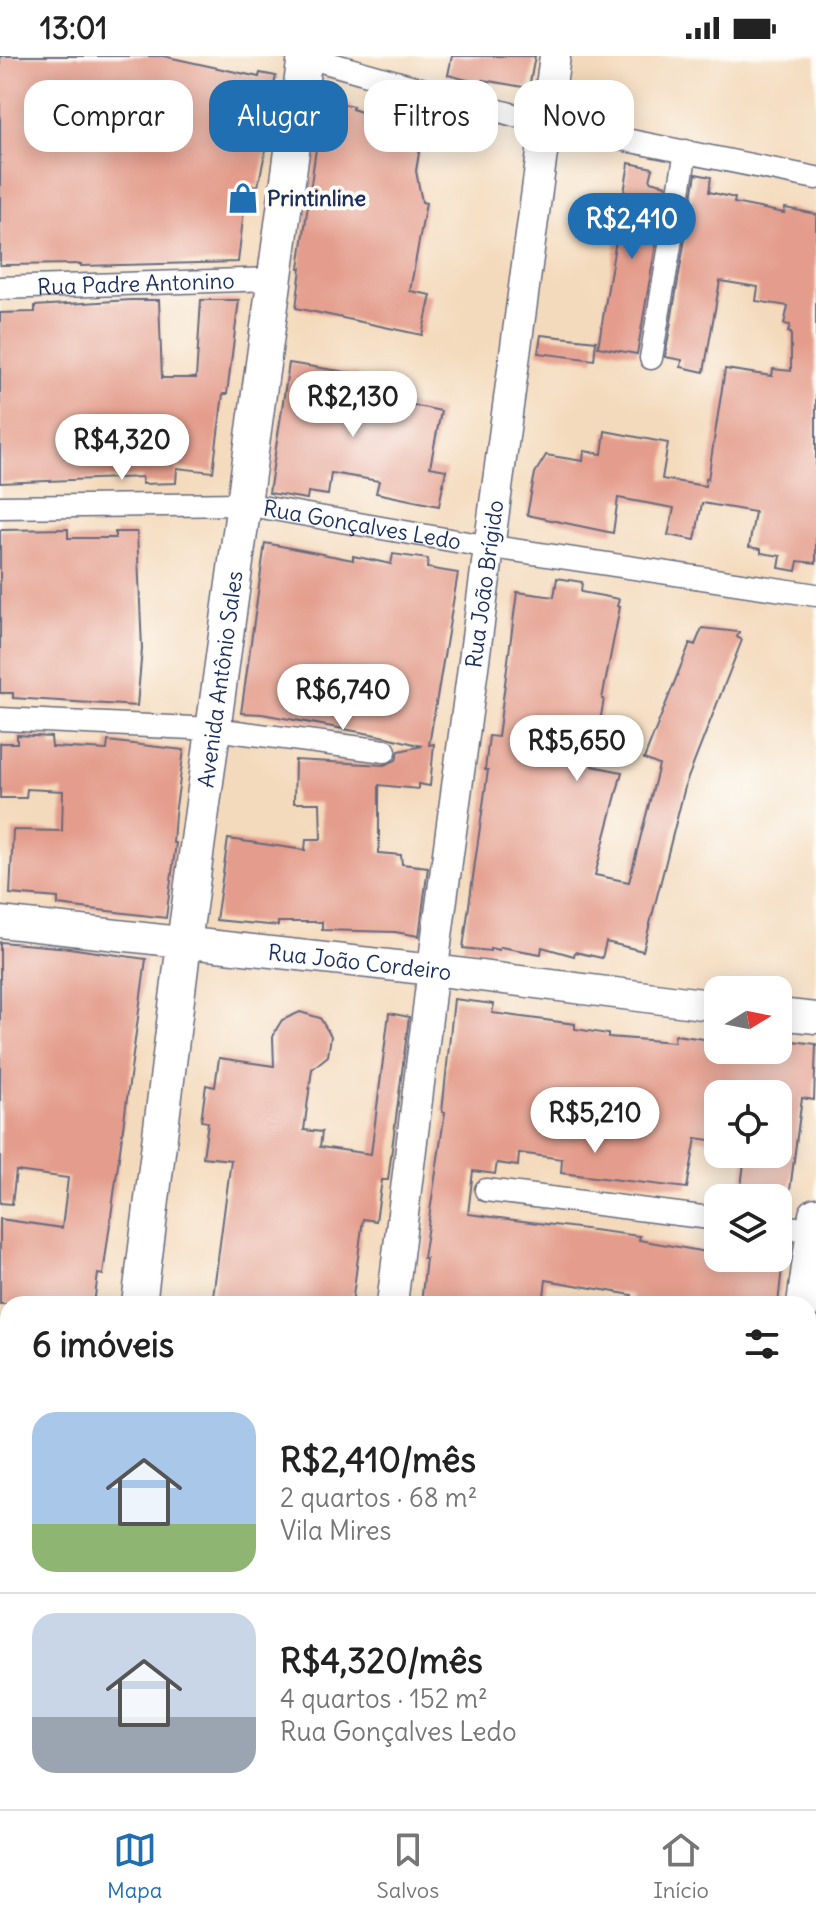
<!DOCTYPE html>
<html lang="pt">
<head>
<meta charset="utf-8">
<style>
  body { margin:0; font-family:Delius,sans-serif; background:#f2f2f2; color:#222; height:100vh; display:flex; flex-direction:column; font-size:30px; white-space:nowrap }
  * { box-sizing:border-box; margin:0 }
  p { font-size:26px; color:#767676 }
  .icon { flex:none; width:44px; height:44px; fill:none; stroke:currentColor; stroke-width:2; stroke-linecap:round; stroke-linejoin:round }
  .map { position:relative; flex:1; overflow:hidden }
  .sheet { position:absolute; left:0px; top:1240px; width:816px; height:514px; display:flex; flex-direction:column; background:#fff; border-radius:24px 24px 0 0; box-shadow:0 4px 20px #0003 }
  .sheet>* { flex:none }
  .guide { position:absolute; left:24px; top:24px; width:768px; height:72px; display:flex; gap:16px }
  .needle { width:52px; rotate:80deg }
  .fabs { position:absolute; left:704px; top:920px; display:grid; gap:16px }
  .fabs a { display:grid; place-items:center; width:88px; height:88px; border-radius:16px; background:#fff; box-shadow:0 4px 20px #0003; font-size:40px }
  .price { position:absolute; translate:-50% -68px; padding:0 18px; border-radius:28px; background:#fff; color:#222; font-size:26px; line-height:52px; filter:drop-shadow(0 2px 4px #0008) }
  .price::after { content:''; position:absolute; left:50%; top:48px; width:24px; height:18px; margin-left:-12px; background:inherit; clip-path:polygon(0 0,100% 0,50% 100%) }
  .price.on { background:#1f6fb2; color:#fff }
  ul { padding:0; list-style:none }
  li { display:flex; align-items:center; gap:24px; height:200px; padding:0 32px }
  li+li { border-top:2px solid #e0e0e0 }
  li span { display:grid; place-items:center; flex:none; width:224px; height:160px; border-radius:24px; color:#555 }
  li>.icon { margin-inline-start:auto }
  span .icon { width:96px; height:96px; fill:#fffc; stroke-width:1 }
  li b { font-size:34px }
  h2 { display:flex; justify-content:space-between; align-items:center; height:96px; padding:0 32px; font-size:34px }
  .tag { padding:0 28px; border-radius:24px; background:#fff; box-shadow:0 4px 20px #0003; font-size:28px; line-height:72px }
  .tag.on { background:#1f6fb2; color:#fff }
  .status { display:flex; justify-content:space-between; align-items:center; height:56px; padding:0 40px; background:#fff; direction:ltr }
  .status svg { height:22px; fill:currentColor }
  .tabs { display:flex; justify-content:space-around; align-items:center; height:112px; border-top:2px solid #e0e0e0; background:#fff; font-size:22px; color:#767676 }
  .tabs a { display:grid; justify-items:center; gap:4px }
  .tabs .on { color:#1f6fb2 }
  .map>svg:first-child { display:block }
  .building { fill:#e49d8c }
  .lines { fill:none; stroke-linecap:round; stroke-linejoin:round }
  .street-casing { stroke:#676b7f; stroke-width:25 }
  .secondary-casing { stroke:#676b7f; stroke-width:33 }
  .primary-casing { stroke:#676b7f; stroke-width:37 }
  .street { stroke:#fff; stroke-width:22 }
  .secondary { stroke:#fff; stroke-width:30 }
  .primary { stroke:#fff; stroke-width:34 }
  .labels { text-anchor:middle; stroke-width:8; stroke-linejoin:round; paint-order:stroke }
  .poi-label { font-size:22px; font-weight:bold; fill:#1b2f5e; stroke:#fdfcf7; text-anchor:start }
  .street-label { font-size:22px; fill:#1b2f5e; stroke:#fdfcf7 }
</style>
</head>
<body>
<div class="status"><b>13:01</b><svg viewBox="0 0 49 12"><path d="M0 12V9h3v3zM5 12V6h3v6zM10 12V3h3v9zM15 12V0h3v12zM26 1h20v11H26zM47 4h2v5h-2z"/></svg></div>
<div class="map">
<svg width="816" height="1753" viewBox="0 0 816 1753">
  <rect width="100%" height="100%" fill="#fdfcf7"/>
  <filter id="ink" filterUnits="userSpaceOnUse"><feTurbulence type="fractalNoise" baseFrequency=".0125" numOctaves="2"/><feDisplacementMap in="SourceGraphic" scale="16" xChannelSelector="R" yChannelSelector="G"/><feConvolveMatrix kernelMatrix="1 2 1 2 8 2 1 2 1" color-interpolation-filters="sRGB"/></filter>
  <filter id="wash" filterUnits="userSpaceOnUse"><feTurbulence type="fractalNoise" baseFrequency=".006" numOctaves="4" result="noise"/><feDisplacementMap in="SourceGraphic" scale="32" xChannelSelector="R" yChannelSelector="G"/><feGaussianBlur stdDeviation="1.8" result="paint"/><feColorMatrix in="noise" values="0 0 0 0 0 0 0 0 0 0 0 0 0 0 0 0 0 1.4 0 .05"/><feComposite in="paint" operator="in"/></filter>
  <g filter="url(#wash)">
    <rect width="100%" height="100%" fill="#f4dabc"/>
    <g id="blocks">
      <g class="building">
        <polygon points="0,0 163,0 259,21 260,17 276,20 262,81 268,83 258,130 247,128 238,206 81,210 81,208 0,209"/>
        <polygon points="452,0 535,0 529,32 483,24 483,28 448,19"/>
        <polygon points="334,46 353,50 352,53 368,58 424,72 423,77 426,58 474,71 471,87 422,79 416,115 422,146 426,147 410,235 431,239 422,279 296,252 301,212 299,212 317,86 323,87"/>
        <polygon points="629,107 653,112 650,125 666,129 637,298 598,291"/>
        <polygon points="696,118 711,121 709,136 735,142 734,147 784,157 785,152 816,158 816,507 798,505 796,515 779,512 781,500 761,497 761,493 749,491 755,456 702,447 695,484 668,479 674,452 618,442 613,477 527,459 535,417 546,399 583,405 584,395 602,398 605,375 668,387 662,423 705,430 706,422 708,423 725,313 772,320 773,313 791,315 791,277 788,276 790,269 784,268 788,250 756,245 758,231 720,225 704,316 681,311 682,304 665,301"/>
        <polygon points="131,244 159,244 162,322 196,322 201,244 239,244 227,338 223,338 213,416 177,412 176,427 142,428 142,421 0,427 0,257 35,256 35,250"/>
        <polygon points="541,279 596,285 594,304 538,297"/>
        <polygon points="289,307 359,318 356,337 441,355 430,411 446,414 439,450 376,437 379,425 331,417 328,439 308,436 307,443 269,437"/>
        <polygon points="68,473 68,482 115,482 115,476 137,476 142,593 137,650 13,642 13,637 0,637 0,474"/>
        <polygon points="265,487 353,504 353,500 391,508 393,498 428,503 427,512 458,517 429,689 434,688 430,730 418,728 418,733 379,729 379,797 401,799 402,808 428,811 419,880 395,876 322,874 322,866 278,866 278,870 216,864 228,783 305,794 306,783 321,783 320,747 294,747 295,704 384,709 396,704 399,695 422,690 387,681 262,658 241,657"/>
        <polygon points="557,522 582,526 581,536 619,543 617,550 620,551 602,643 604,643 592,710 622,716 595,819 629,826 659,709 644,703 690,587 695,589 702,572 739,576 737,581 742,584 686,727 643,895 606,886 602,902 575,896 574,900 542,891 541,898 500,891 499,894 490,892 490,895 463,892 488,714 485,714 489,680 498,681 517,536 554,541"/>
        <polygon points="17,679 51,681 52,691 107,694 108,685 184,694 175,758 173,787 176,787 166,862 58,849 58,842 10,838 13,774 62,775 63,735 27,733 26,742 0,742 0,687 17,687"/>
        <polygon points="0,886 69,892 146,903 103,1219 98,1218 94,1248 0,1248 0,1163 62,1172 68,1122 16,1115 12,1148 0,1147"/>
        <polygon points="454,943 494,948 492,957 575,968 575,973 608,978 608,981 674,986 675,979 718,985 718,994 778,994 778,983 816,988 814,1044 802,1042 789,1142 740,1140 745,1098 778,1098 778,1038 718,1038 718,1085 696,1082 687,1132 561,1117 562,1103 519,1097 518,1110 497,1107 495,1118 473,1115 468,1158 640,1180 639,1184 712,1197 711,1202 783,1202 778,1248 630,1248 632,1239 546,1224 543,1248 421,1248 426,1202 423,1202 445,1056 442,1056"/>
        <polygon points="300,956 320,962 331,980 328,1000 312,1013 304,1074 322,1076 320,1091 371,1098 389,957 409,961 388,1124 382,1124 376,1165 363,1163 352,1248 212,1248 231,1104 203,1101 208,1066 201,1065 206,1029 215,1031 219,1002 274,1010 273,981 277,972 282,964"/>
      </g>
    </g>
  </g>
  <g filter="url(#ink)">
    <use href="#blocks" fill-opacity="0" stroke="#676b7f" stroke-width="2"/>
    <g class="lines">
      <defs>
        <g id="street">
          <polyline points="303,0 546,68 816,122"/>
          <path id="s1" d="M 0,232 L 274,223"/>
          <polyline points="651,302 686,95"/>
          <path id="s2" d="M 0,451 L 244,448 L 473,488 L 816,539"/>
          <polyline points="0,663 214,673 385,695"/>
          <polyline points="486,1134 718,1163"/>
          <polyline points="778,1170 814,1174"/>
        </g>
        <g id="secondary">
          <path id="s3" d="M 0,866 L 433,914 L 718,950"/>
          <polyline points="778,958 816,962"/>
          <path id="s4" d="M 392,1248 L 437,880 L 555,0"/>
          <polyline points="0,1283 8,1284"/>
          <polyline points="808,1385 816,1386"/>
          <polyline points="0,1704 8,1705"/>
          <polyline points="354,1746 407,1753"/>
          <polyline points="330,1753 330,1746"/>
        </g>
        <g id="primary">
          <path id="s5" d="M 139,1248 L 184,887 L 305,0"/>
          <polyline points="804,1248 816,1159"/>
          <polyline points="75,1753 76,1746"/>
          <polyline points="739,1753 740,1746"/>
        </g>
      </defs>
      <use href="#street" class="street-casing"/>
      <use href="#secondary" class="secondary-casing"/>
      <use href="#primary" class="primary-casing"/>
      <use href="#street" class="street"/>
      <use href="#secondary" class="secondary"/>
      <use href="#primary" class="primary"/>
    </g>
  </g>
  <defs>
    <symbol id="shop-bare" viewBox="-9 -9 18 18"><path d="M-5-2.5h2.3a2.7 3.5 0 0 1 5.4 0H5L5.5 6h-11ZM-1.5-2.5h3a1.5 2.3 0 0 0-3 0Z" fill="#1f6fb2" stroke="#fdfcf7" stroke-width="2.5" paint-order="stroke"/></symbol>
  </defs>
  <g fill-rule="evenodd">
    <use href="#shop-bare" x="221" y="120" width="44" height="44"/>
  </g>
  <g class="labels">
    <g class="poi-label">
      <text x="267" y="150">Printinline</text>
    </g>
    <g class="street-label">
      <text dy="8" stroke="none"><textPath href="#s1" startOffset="136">Rua Padre Antonino</textPath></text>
      <text dy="8" stroke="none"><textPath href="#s2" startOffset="364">Rua Gonçalves Ledo</textPath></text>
      <text dy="8" stroke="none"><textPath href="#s4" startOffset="726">Rua João Brígido</textPath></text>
      <text dy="8" stroke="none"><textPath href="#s5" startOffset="630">Avenida Antônio Sales</textPath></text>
      <text dy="8" stroke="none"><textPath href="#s3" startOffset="362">Rua João Cordeiro</textPath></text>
    </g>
  </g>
</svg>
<div class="fabs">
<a><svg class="needle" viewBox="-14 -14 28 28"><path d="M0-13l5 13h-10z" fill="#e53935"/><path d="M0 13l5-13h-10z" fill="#767676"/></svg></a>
<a><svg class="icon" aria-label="locate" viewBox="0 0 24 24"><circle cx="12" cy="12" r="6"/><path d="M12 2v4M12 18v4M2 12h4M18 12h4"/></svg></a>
<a><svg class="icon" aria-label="layers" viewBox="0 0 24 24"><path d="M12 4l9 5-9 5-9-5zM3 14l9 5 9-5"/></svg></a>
</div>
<b class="price on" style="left:632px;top:205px">R$2,410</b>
<b class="price" style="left:353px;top:383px">R$2,130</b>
<b class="price" style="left:122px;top:426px">R$4,320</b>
<b class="price" style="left:343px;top:676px">R$6,740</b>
<b class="price" style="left:577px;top:727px">R$5,650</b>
<b class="price" style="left:595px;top:1099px">R$5,210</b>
<div class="guide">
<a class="tag">Comprar</a>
<a class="tag on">Alugar</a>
<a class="tag">Filtros</a>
<a class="tag">Novo</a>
</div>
<section class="sheet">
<h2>6 imóveis<svg class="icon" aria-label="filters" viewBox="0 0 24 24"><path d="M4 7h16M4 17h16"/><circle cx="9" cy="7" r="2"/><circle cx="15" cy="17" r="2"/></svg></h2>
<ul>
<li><span style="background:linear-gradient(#a9c7e8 70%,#8fb573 0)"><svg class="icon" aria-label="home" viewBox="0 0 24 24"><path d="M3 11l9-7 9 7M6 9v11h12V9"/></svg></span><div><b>R$2,410/mês</b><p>2 quartos · 68 m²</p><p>Vila Mires</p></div></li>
<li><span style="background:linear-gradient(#c9d6e8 65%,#9aa5b1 0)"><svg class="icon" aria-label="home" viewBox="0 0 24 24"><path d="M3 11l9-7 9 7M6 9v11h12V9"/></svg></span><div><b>R$4,320/mês</b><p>4 quartos · 152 m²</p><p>Rua Gonçalves Ledo</p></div></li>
</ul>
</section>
</div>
<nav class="tabs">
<a class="on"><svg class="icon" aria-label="map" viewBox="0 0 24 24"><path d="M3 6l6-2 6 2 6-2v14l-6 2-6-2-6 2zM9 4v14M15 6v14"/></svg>Mapa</a>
<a><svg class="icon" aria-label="saved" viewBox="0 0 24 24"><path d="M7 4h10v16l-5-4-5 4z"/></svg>Salvos</a>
<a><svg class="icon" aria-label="home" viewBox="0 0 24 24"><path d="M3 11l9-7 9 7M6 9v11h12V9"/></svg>Início</a>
</nav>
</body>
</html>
